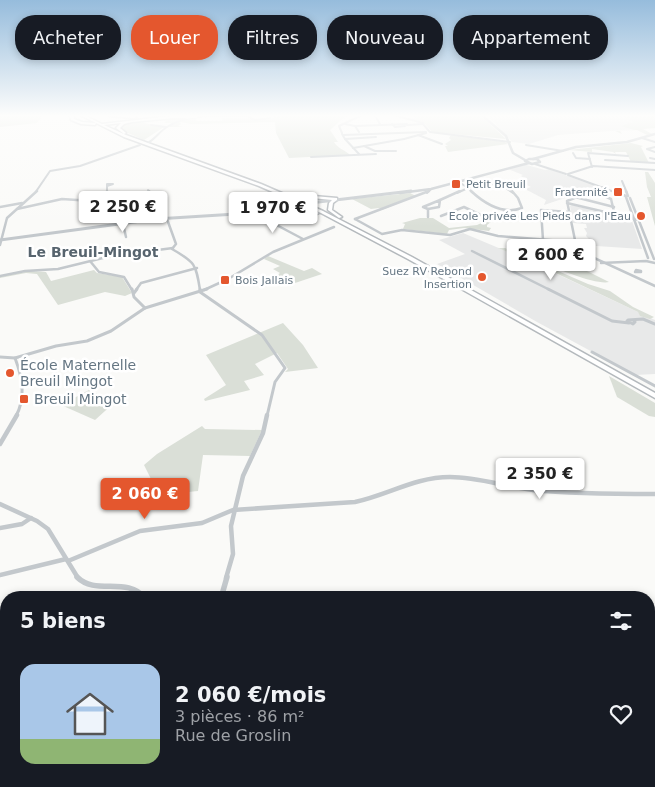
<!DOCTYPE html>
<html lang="fr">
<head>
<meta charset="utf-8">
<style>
  body { margin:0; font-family:"DejaVu Sans",sans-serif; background:#20242c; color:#f1f3f6; height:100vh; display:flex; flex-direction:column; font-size:19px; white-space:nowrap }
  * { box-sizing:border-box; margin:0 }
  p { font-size:16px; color:#9ea1a6 }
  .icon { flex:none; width:28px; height:28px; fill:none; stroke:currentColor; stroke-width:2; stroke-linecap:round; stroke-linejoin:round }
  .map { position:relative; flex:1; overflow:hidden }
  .drawer { position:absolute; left:0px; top:591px; width:655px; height:196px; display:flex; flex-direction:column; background:#171b24; border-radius:20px 20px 0 0; box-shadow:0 2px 8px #0003 }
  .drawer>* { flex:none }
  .top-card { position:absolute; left:15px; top:15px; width:625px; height:45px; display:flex; gap:10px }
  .price { position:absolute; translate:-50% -42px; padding:0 11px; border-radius:5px; background:#fff; color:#222; font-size:16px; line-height:32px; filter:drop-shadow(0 1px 2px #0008) }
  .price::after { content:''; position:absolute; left:50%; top:30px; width:15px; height:11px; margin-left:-8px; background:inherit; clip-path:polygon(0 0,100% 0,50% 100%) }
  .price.current { background:#e4572e; color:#fff }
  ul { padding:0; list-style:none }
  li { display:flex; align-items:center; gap:15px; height:125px; padding:0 20px }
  li span { display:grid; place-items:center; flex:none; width:140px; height:100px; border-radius:15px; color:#555 }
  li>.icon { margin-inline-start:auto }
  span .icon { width:60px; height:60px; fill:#fffc; stroke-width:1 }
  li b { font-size:21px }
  h2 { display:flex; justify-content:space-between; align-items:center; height:60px; padding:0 20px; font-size:21px }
  .tag { padding:0 18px; border-radius:20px; background:#171b24; box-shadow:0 2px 8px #0003; font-size:18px; line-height:45px }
  .tag.current { background:#e4572e; color:#fff }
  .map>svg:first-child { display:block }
  .built { fill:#e8e9e9 }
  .green { fill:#dadfd7 }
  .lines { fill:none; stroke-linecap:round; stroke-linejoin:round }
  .primary-casing { stroke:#b5babe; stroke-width:4.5 }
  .trunk-casing { stroke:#b4b9bd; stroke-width:3 }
  .minor-far4 { stroke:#c3c8cc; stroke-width:2 }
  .minor-far3 { stroke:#c3c8cc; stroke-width:2.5 }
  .minor-far2 { stroke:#c3c8cc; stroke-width:3 }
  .minor-far1 { stroke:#c3c8cc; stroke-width:4.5 }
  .minor { stroke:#c3c8cc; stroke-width:5.5 }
  .tertiary-far1 { stroke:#c3c8cc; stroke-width:2.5 }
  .tertiary { stroke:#c3c8cc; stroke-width:3 }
  .primary { stroke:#fff; stroke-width:3 }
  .trunk { fill:#fff; fill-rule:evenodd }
  .poi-dot { fill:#e4572e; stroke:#fff; stroke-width:2 }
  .labels { text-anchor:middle; stroke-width:5; stroke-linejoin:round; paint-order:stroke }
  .far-poi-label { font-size:11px; fill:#657683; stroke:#fff; text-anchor:end }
  .far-quarter-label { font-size:14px; font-weight:bold; fill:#57646e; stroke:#fff }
  .poi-label { font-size:14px; fill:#657683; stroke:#fff; text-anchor:start }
</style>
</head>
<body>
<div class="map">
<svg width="655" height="787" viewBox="0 0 655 787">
  <rect width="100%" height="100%" fill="#fafaf8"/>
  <g class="built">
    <polygon points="488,116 655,116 655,123 637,129 558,135 529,144 512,142"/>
    <polygon points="523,164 545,170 549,169 598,187 544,205 546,200 525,189 531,187 518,181 526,179 521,176 523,175 508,169"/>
    <polygon points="572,205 632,221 642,249 596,246 586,236 587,233 584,228 587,228 586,224 573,223 570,206"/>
    <polygon points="463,233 525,259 655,320 655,374 635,375 537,322 437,264 465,254 439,240"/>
  </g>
  <g class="green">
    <polygon points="0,116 42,116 37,123 0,127"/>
    <path d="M 278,116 L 349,116 L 341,120 L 330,130 L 338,142 L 334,142 C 337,148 345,150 350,155 L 289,158 L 276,133 L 275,122 L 191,124 L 180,122 L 181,124 L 178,126 L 183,127 L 169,127 L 175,123 L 164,123 L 168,119 L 196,119 L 196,121 L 222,121 L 223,118 C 242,117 260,122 278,116 Z"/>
    <polygon points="411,116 481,116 506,139 432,132 425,124 412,119 416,118"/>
    <polygon points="655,116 655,128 643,129 652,134 647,135 637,130 620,131 622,134 615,131 634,130 621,126 633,122 624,117"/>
    <polygon points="134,121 164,127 144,140 121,130 120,126"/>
    <polygon points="451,135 504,142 508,144 448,152 445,146 448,146 445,144 451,140 449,138"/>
    <polygon points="631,143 643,146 641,147 649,163 631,162 626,152 615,152 616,154 613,152 592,149 592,152 569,150"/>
    <polygon points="645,172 648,172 655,183 655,226 647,197 651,197 647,187"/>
    <polygon points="410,193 416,196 382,210 379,208 371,209 352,199"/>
    <path d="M 502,214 L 517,215 L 526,218 C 511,218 498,216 487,225 L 487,227 L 491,228 L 489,231 L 464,228 L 449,230 L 447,234 L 403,229 L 405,224 L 402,223 L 420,218 L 433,218 L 449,228 L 477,225 Z"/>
    <polygon points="498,248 505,248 588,284 610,291 633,307 654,317 650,319 640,316 638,312 526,259 524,259"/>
    <path d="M 530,252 L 581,268 L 609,282 C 597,285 558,270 546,263 L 555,262 L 533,258 L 528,253 Z"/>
    <polygon points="268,256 304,271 312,268 322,274 289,285 276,276 280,273 273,269 280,266 264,259"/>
    <polygon points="94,270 97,273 122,277 132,293 125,296 105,292 58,305 37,274 26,273 0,278 0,276 31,271 46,272 51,281"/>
    <polygon points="283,323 303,345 318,368 285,372 288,369 277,353 255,364 264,375 244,381 250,390 205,401 204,399 226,385 206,355"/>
    <polygon points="609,376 655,403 655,417 649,416 617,397"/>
    <polygon points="89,390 115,402 95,420 61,405"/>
    <polygon points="202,426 205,429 262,430 250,456 203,455 198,491 159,495 144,465 157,454"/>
  </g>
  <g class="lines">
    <defs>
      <polyline id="primary" points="187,117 197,116"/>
      <g id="trunk">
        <polygon points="70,116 74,116 74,119 82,122 96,123 82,116 86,116 102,124 170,116 188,116 187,118 174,118 132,122 124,124 120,128 126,133 124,134 116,128 121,123 104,125 126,135 261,184 323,211 412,257 655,393 655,398 408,259 321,213 259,186 124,137 96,123 95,125 81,124 71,120"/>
        <polygon points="110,116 135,116 136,117 134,118"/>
        <polygon points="290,194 337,198 337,200 333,203 332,210 342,217 339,218 328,210 329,203 332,200 291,196 289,195"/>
        <polygon points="280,200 283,201 283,205 282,206 317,212 319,213 317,214 277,208 277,206 279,205"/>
      </g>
    </defs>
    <use href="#primary" class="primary-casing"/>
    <use href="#trunk" class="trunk-casing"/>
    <g class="minor-far4">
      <polyline points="375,116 380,124"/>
      <polyline points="397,116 423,123"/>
      <polyline points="249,117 255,120 270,118"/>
      <polyline points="345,124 355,126 359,132"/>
      <polyline points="392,124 395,127 405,126"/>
      <polyline points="423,124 429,131"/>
      <polyline points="151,125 166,127"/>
      <polyline points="407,125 423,124"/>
      <polyline points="355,126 407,124"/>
      <polyline points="430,132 510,142"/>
      <polyline points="342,133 339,126 360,116"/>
      <polyline points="342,134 345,139 376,137"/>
      <polyline points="343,135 426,132"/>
      <polyline points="418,135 442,144"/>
      <polyline points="642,138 655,142"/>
      <polyline points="345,139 359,154"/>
      <polyline points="404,139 426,133"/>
      <path d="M 149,142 C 156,138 160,131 167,127 C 190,112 225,117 251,116"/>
      <polyline points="526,145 563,151"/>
      <polyline points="364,146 375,151 396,151"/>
      <polyline points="655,147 647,149 655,152"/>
      <polyline points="353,148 404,139"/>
      <polyline points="573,153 576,158 590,159"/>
      <polyline points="311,157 376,154"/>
      <polyline points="650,158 655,159"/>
      <polyline points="605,160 655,163"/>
      <polyline points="535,164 566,174"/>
      <polyline points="592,167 588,153 628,156"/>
      <polyline points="568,174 593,166 655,170"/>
      <polyline points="568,175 617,193"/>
      <polyline points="622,181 627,193"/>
      <polygon points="107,184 113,184 107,186"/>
      <polyline points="107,186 107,193"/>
      <polyline points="148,190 150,193"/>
      <polyline points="591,191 595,193"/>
      <polyline points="35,193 50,171 80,166 140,145"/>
      <polyline points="427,193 431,189"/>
      <polyline points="457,193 468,188 459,182"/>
      <path d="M 473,193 L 468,188 C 485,183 498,181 513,193"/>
      <polyline points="589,193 603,187"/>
    </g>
    <g class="minor-far3">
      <path d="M 149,191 L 167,219 L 176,244 L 172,249 C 195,262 196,264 200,290"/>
      <path d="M 471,191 C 485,204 503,215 522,208 L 518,198 L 512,191"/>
      <polyline points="592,191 567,201 577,250 655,286"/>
      <polyline points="592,191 611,199 615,216"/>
      <polyline points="613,191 626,196"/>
      <polyline points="626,191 628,196"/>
      <polyline points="575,197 614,207"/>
      <polyline points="626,197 648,258"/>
      <polyline points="630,198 654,259"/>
      <polygon points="440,200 439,207 428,209 423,207"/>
      <polyline points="440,200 460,191"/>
      <polyline points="567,203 639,220"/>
      <polyline points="0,207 22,203"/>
      <polyline points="17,209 62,199 92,201 107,197 107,191"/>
      <polyline points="428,209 428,217"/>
      <polyline points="254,213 303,239"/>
      <polyline points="441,216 464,207 487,218 509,211"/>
      <polyline points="355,219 382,234 402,230 450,235 470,229 498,236 575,242"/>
      <polyline points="355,219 429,191"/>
      <polyline points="123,224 126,237"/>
      <polyline points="543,240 541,210 569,212"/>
      <polyline points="0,245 7,218 37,191"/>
      <polyline points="472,251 550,290"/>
      <polyline points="90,261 99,272 124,277 132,290"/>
      <polyline points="601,263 646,261 655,263"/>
      <polygon points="636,270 641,271 641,272 635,272"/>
      <polyline points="0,276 25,271 58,269 111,256 173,248"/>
      <polyline points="136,290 141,283 197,268"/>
      <polyline points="204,290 228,279 273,252 334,227"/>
    </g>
    <g class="minor-far2">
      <polyline points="132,289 134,297 145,308"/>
      <polyline points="200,289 200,292 262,335 285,368 275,382 267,416"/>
      <polyline points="548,289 612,321 629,323"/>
      <polyline points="134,293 137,289"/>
      <polyline points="633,320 635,322 633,324 627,321 628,320 643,319 655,324"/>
      <polyline points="592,352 655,386"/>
      <polyline points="0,357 15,358 56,346 87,341 111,331 145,308 207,289"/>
      <path d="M 15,358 C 22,376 26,398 16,416"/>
    </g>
    <g class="minor-far1">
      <polyline points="0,444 17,415"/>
      <polyline points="0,504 37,521 48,529 78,578"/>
      <polyline points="0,528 22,524 31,518"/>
      <path d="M 68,561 L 140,531 L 202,523 L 233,510 L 355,502 C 388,495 415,477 450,477 C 479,477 505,487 533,490 C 573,494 615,494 655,494"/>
      <polyline points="0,575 66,559"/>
      <polyline points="226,578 233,554 231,526 243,476 263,433 267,415"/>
    </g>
    <g class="minor">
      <path d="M 77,577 C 96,596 127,576 145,598"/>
      <polyline points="221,598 227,577"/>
      <polyline points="649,634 655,610"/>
      <polyline points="143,781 145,787"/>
      <polyline points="1,787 7,781"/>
      <polyline points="587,787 589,781"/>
    </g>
    <g class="tertiary-far1">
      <polyline points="484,117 506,136 513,153 525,160"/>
      <polygon points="529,159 537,159 540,162 532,164 525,161"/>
      <polyline points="533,159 576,147 627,142 655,134"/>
      <polyline points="400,193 431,189 529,163"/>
    </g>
    <g class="tertiary">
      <polyline points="310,203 411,191"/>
      <polyline points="257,211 300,204"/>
      <polyline points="0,240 156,219 252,213 257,211"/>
    </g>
    <use href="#primary" class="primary"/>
    <use href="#trunk" class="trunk"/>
  </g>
  <linearGradient id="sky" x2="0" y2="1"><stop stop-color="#96bcdc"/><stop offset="0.51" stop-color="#fdfdfc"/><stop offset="1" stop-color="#fdfdfc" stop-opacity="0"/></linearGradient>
  <rect width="655" height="227" fill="url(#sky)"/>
  <g class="poi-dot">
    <rect x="451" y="179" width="10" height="10" rx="2.5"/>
    <rect x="613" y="187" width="10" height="10" rx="2.5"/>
    <circle cx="641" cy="216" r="5"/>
    <circle cx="482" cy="277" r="5"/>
    <rect x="220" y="275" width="10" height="10" rx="2.5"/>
    <circle cx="10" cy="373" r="5"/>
    <rect x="19" y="394" width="10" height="10" rx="2.5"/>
  </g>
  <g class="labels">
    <g class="far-poi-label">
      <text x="466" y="188" text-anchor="start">Petit Breuil</text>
      <text x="608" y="196">Fraternité</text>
      <text x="631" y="220">Ecole privée Les Pieds dans l'Eau</text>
      <text x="472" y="275">Suez RV Rebond<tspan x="472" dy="13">Insertion</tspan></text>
      <text x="235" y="284" text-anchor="start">Bois Jallais</text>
    </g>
    <g class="far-quarter-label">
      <text x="93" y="257">Le Breuil-Mingot</text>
    </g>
    <g class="poi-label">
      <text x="20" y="370">École Maternelle<tspan x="20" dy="16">Breuil Mingot</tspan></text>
      <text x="34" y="404">Breuil Mingot</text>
    </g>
  </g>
</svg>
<b class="price" style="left:123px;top:233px">2 250 €</b>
<b class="price" style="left:273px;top:234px">1 970 €</b>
<b class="price" style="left:551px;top:281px">2 600 €</b>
<b class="price" style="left:540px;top:500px">2 350 €</b>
<b class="price current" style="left:145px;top:520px">2 060 €</b>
<div class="top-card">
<a class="tag">Acheter</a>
<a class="tag current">Louer</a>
<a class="tag">Filtres</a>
<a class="tag">Nouveau</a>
<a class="tag">Appartement</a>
</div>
<section class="drawer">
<h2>5 biens<svg class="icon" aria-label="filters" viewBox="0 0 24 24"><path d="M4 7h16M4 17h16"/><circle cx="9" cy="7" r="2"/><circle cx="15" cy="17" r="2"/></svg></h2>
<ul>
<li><span style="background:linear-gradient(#a9c7e8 75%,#8fb573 0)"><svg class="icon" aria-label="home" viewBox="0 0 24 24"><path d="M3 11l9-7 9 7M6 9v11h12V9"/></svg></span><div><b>2 060 €/mois</b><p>3 pièces · 86 m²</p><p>Rue de Groslin</p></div><svg class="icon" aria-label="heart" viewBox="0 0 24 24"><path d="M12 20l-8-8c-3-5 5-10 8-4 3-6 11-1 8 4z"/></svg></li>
</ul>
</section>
</div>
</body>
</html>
